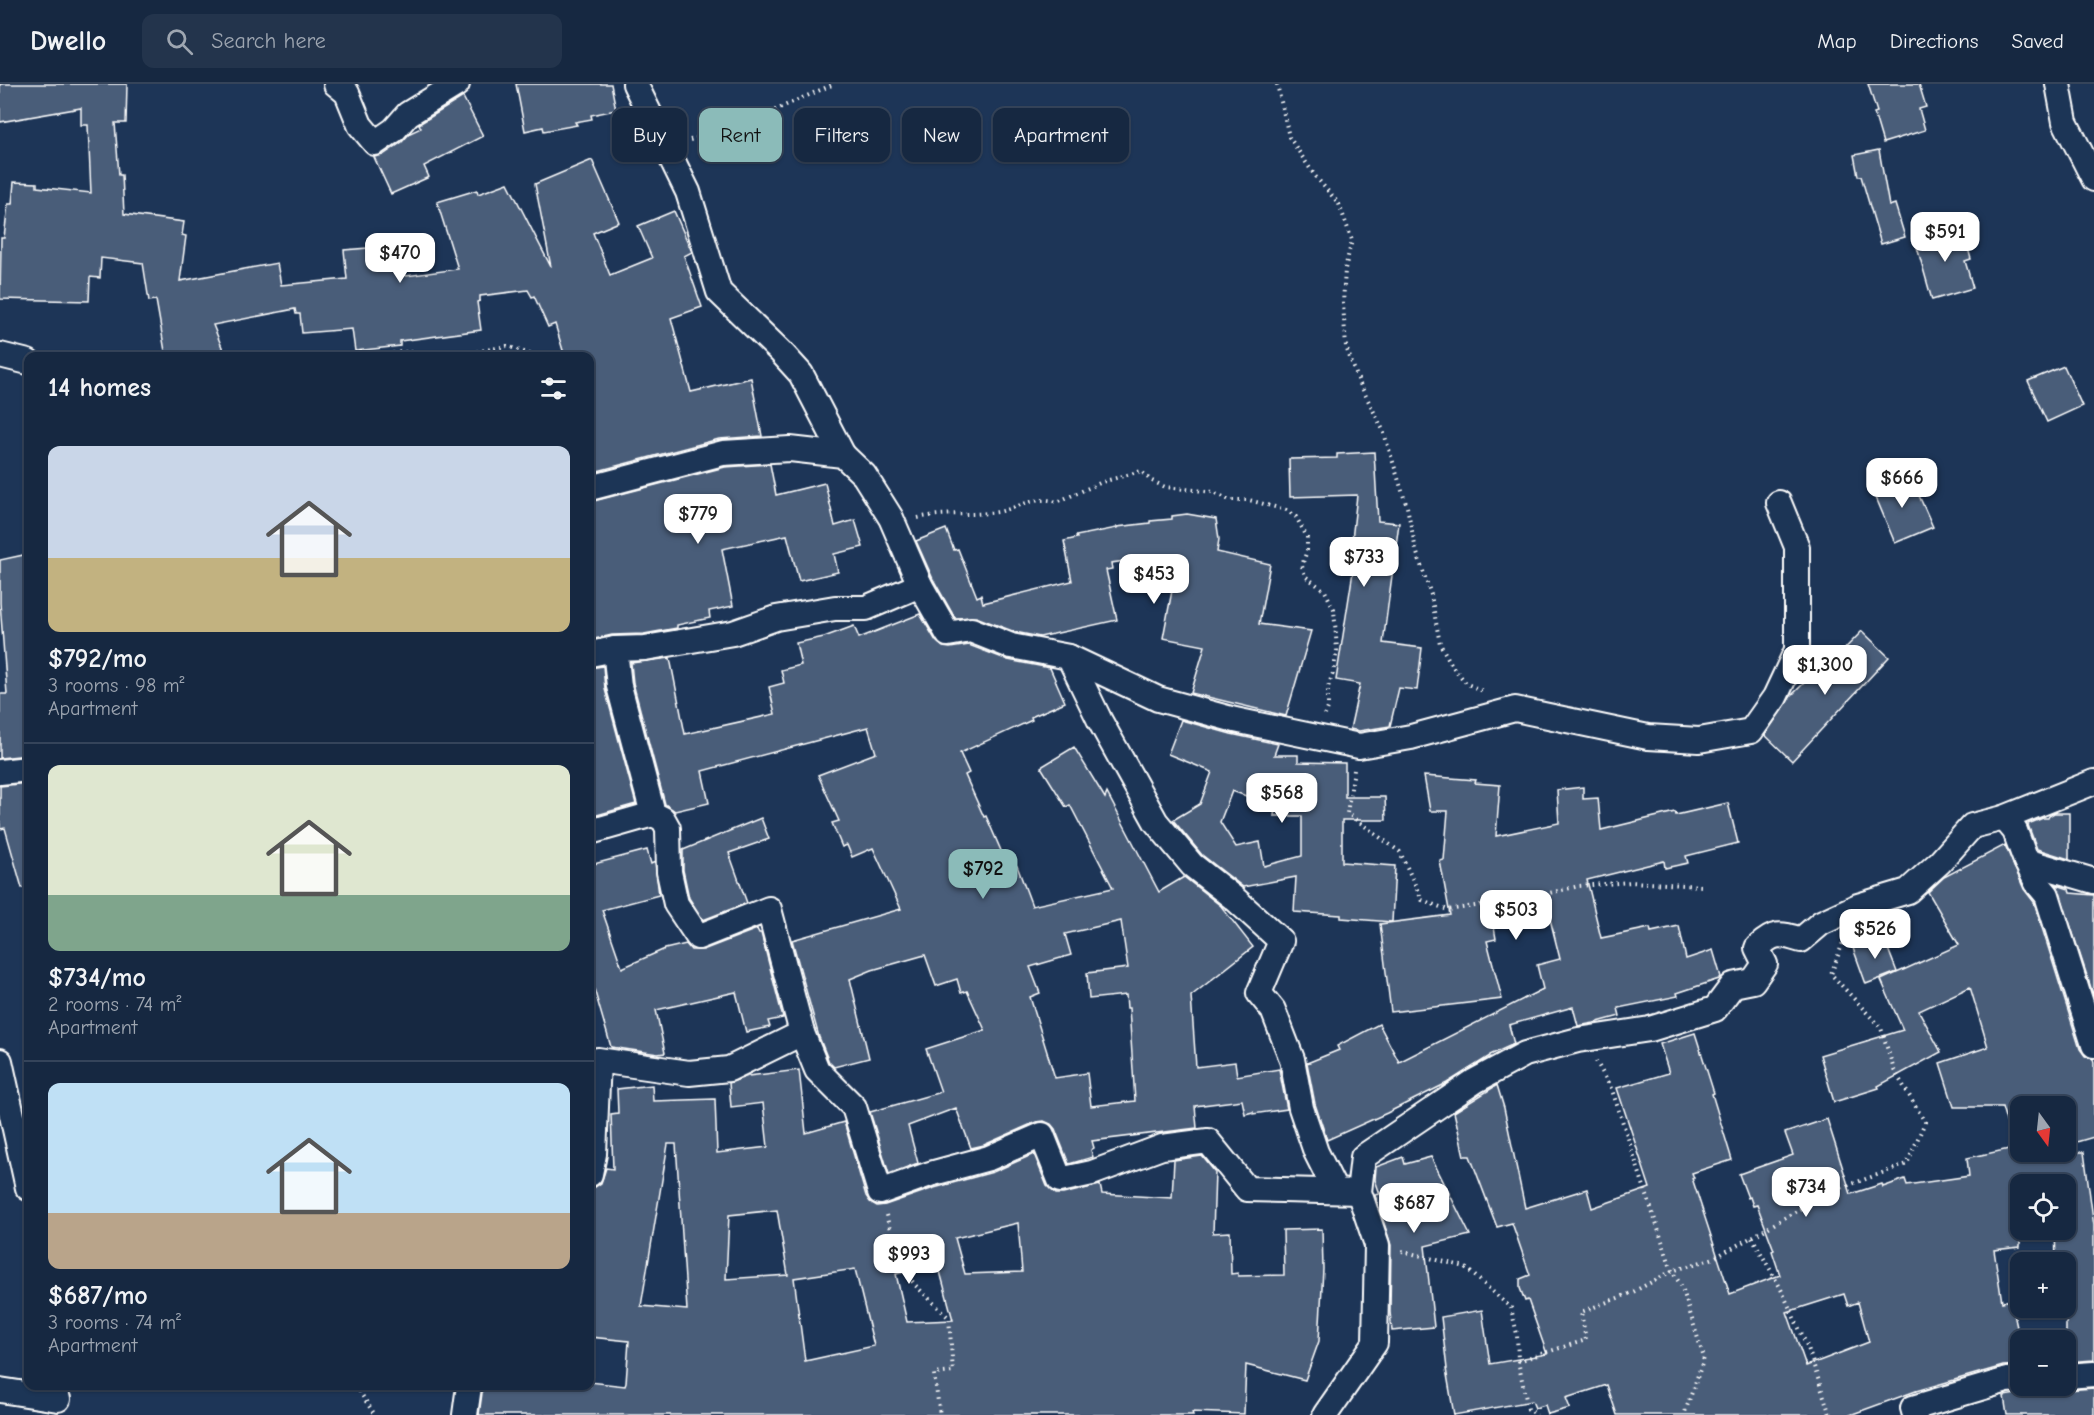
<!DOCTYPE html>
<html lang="en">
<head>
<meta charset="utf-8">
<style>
  body { margin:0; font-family:"Comic Neue",sans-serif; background:#23344c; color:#f1f3f6; height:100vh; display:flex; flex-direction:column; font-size:22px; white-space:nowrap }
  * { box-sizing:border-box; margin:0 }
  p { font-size:20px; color:#9ea6b1 }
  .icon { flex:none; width:33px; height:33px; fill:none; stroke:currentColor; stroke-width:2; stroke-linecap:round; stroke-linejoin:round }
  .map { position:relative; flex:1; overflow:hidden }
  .sheet { position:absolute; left:24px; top:268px; width:570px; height:1038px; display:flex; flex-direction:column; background:#162841; border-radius:12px; box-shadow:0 2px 4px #0004,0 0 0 2px #35445a }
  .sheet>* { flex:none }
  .hud { position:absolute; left:612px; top:24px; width:570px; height:54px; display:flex; gap:12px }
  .needle { width:39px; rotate:165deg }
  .buttons { position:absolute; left:2010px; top:1012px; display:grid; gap:12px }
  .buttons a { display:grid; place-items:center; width:66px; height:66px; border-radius:12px; background:#162841; box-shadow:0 2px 4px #0004,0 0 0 2px #35445a; font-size:30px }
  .price { position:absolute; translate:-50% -51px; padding:0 14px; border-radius:12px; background:#fff; color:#222; font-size:20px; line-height:39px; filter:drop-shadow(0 2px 3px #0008) }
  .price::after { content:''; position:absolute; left:50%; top:36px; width:18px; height:14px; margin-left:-9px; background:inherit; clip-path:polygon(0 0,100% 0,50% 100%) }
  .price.current { background:#8bbbb9; color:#111 }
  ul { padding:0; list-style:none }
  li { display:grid; align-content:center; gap:12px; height:318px; padding:0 24px }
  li+li { border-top:2px solid #35445a }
  li span { display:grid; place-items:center; height:186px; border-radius:12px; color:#555 }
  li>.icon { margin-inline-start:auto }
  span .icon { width:108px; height:108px; fill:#fffc; stroke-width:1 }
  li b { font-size:26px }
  h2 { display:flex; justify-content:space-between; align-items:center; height:72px; padding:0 24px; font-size:26px }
  .chip { padding:0 21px; border-radius:12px; background:#162841; box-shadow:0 2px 4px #0004,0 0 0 2px #35445a; font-size:21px; line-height:54px }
  .chip.current { background:#8bbbb9; color:#111 }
  header { display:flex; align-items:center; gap:36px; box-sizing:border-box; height:84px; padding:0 30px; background:#162841; border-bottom:2px solid #35445a }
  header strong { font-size:28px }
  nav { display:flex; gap:33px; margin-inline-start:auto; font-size:21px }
  .search { width:420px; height:54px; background:#23344c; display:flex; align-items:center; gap:15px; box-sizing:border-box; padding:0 21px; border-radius:12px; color:#9ea6b1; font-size:22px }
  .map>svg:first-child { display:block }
  .building { fill:#4a5d79; stroke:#fff; stroke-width:1.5; fill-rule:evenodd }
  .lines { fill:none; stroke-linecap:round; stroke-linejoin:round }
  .street-casing { stroke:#fff; stroke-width:28 }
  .path { stroke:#fff; stroke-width:4; stroke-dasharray:1.5 4.5; stroke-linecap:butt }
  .street { stroke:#1d3557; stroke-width:24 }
</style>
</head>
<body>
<header>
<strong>Dwello</strong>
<div class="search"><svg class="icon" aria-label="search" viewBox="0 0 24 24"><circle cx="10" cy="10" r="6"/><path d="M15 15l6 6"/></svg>Search here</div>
<nav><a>Map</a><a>Directions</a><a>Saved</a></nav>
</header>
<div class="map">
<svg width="2094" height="1331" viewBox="0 0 2094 1331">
  <rect width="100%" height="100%" fill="#1d3557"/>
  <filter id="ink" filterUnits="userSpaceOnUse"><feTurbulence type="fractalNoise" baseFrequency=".0167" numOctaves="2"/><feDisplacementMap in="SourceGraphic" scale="12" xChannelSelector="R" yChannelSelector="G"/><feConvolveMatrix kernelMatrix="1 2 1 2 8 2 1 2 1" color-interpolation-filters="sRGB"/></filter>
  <g filter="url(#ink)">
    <g class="building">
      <polygon points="0,0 127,0 126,39 115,39 119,91 122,91 124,130 184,138 182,151 186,152 180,197 277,179 281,201 347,195 344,166 368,164 389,164 391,183 406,192 458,185 437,118 477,106 478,110 508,99 551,183 535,100 592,76 619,138 593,149 610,191 652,174 638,142 674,127 692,168 684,172 702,223 671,234 691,308 751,294 762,352 719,355 590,389 590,273 565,273 555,240 548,243 534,212 532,213 528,206 480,212 480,217 477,218 481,246 400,257 400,262 355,267 352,245 302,249 300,230 296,230 295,225 213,241 226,273 166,273 156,216 149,217 143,179 101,174 100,194 90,193 89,217 0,215 1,154 4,154 8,120 12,120 14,98 37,99 37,103 91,109 88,41 81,41 81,24 0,38"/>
      <polygon points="516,0 611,0 616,26 591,31 592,35 575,38 577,41 544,47 543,43 525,47"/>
      <polygon points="1868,0 1919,0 1926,23 1919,25 1925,46 1883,59 1874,29 1877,28"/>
      <polygon points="463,13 483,52 424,82 429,93 391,110 374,73 383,71 402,58 410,49 421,44 419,40"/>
      <polygon points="1879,66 1889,122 1895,120 1905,153 1881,160 1861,92 1858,92 1854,71"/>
      <polygon points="1962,143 1971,175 1965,177 1973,204 1932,216 1915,156"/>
      <polygon points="2064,282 2082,322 2047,338 2028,297"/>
      <polygon points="1374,368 1378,437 1399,439 1383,559 1422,564 1417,606 1399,604 1390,642 1359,647 1350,645 1360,600 1336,596 1355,475 1350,474 1357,411 1290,413 1289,375 1337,374 1337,370"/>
      <polygon points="770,380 776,411 825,399 835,442 855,436 863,463 834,470 838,488 799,497 787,451 722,465 733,522 709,527 710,534 677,541 677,544 644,550 612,551 590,556 590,418 725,383"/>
      <polygon points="1899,393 1902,400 1912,396 1933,443 1895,459 1872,404"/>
      <polygon points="1187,430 1216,435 1219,455 1217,468 1270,480 1259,540 1311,547 1286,632 1191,609 1205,562 1163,554 1179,470 1111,479 1112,485 1106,486 1117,536 1040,553 1015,548 976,533 955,534 933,495 916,457 946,445 954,466 958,465 977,513 981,511 983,519 1072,497 1064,457 1077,454 1076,452 1117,444 1117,443 1150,439 1150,437 1172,435 1172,432"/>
      <polygon points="28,470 28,671 0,674 0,610 7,610 0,519 0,476"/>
      <path d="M 920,530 L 936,557 L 943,563 L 950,564 L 969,561 L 1008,576 L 1050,584 L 1065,618 L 1031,633 L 1032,636 L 960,669 L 969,689 L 965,691 L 984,733 L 986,732 L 1009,785 L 1017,782 L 1032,822 L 1113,804 L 1070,721 L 1066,723 L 1041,683 L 1074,663 L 1105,714 L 1107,709 L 1159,808 L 1184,793 L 1221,822 L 1253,863 L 1191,912 L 1196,983 L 1235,978 L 1237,992 L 1279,985 L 1287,1025 L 1253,1030 L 1253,1028 L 1245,1030 L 1242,1016 L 1195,1022 L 1197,1044 L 1092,1057 L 1094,1064 L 1091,1066 L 1093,1073 L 1069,1080 L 1055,1045 L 1051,1040 L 1044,1037 L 1036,1038 L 984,1061 L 971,1064 L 956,1024 L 908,1042 L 918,1079 L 889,1090 L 870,1028 L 941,1008 L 926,965 L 985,946 L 967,907 L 961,909 L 957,895 L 936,902 L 925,871 L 872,886 L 850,895 L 869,974 L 834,983 L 829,978 L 819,953 L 792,856 L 901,825 L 873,764 L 852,773 L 847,761 L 842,763 L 832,739 L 839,737 L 818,691 L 876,669 L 868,643 L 702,687 L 709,719 L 675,727 L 665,720 L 633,599 L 631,579 L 670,574 L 685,650 L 775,630 L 769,603 L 784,599 L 781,586 L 801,581 L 796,559 L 824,553 L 854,542 L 859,554 ZM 1121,837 L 1128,884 L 1087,889 L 1089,915 L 1126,911 L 1127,924 L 1129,924 L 1135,1017 L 1091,1022 L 1087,989 L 1055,994 L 1030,913 L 1040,909 L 1030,883 L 1071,871 L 1065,850 Z"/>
      <polygon points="1862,547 1889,573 1792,677 1765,651 1791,612 1824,579 1828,582"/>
      <polygon points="603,582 605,605 636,720 590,733 590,584"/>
      <path d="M 1181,636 L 1231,650 L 1278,660 L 1274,671 L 1298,671 L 1298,678 L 1345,679 L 1345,713 L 1385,713 L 1386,736 L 1342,736 L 1342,778 L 1395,782 L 1392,838 L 1341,834 L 1341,831 L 1294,828 L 1296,793 L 1243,803 L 1202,771 L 1173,736 L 1200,720 L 1212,688 L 1168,670 ZM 1232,707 L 1275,722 L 1274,732 L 1302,732 L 1302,772 L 1264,782 L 1260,758 L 1236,763 L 1220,738 Z"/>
      <polygon points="1424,692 1476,696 1475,699 1500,701 1496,752 1559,739 1557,706 1583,703 1583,715 1598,714 1601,746 1675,728 1676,731 1728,719 1738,759 1686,772 1688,779 1665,784 1664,777 1587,796 1601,854 1650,844 1651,848 1679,842 1686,875 1713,866 1721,893 1719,895 1677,909 1678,912 1618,924 1620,932 1594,939 1578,942 1573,923 1509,941 1514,960 1490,971 1490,972 1447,999 1387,1029 1327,1056 1315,1020 1307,979 1339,966 1337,962 1379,940 1399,978 1543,905 1537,881 1560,875 1549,831 1494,843 1496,855 1487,857 1502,915 1391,928 1380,840 1450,831 1440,777 1444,776 1448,727 1430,727"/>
      <polygon points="28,699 28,803 22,804 5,744 0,745 0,702"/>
      <polygon points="2054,729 2069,729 2069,775 2037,765 2028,741 2028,740 2043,734 2048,734 2049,732"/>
      <polygon points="761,734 769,755 729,769 747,819 703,836 689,814 683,786 683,766"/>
      <path d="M 2005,761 L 2024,805 L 2034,818 L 2080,965 L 2085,972 L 2093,975 L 2094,979 L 2094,1053 L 2066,1061 L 2066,1023 L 2020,1023 L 2020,1068 L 2084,1068 L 2094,1142 L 2094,1276 L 2066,1278 L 2066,1176 L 2056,1177 L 2055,1146 L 2066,1146 L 2066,1101 L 2019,1101 L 2020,1110 L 2020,1163 L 1994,1166 L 2002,1218 L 2011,1216 L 2020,1257 L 2017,1257 L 2020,1281 L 2003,1282 L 1916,1307 L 1850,1331 L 1617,1331 L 1607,1301 L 1566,1314 L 1570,1324 L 1548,1330 L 1545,1321 L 1535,1324 L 1532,1317 L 1454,1331 L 1446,1285 L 1447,1285 L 1441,1233 L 1482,1226 L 1490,1280 L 1547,1270 L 1528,1216 L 1525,1217 L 1520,1204 L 1520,1195 L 1530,1191 L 1512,1139 L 1497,1143 L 1470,1072 L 1464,1072 L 1454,1028 L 1497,1001 L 1504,1024 L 1525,1124 L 1587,1105 L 1592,1124 L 1650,1104 L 1617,1004 L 1669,989 L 1660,960 L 1695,949 L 1714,1009 L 1712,1010 L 1732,1076 L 1692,1089 L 1694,1094 L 1692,1094 L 1730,1210 L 1780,1191 L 1772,1167 L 1774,1166 L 1757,1121 L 1753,1122 L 1750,1113 L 1748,1114 L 1739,1090 L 1793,1071 L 1785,1049 L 1827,1035 L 1851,1110 L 1882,1100 L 1883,1103 L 1905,1095 L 1907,1101 L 1969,1092 L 1967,1074 L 2014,1064 L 2002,1023 L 1954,1023 L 1940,979 L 1988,963 L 1970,903 L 1919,927 L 1941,968 L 1878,1002 L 1879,1004 L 1834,1018 L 1820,971 L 1903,946 L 1881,896 L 1959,861 L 1928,808 L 1944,793 ZM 1844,1210 L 1848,1222 L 1858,1218 L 1869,1258 L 1806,1282 L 1787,1228 Z"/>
      <polygon points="647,766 651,780 655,778 659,811 602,826 622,884 665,865 686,860 691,866 703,866 757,845 759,849 761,849 783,934 768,937 770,943 746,948 736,908 656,926 665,969 658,970 611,963 590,891 590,781"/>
      <polygon points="2057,801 2069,805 2070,809 2094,811 2094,913"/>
      <polygon points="1883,852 1897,888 1866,900 1853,864"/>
      <path d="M 799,986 L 806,1049 L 844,1038 L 866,1112 L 870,1118 L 877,1122 L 885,1121 L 934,1104 L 993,1088 L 1034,1070 L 1047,1102 L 1056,1110 L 1063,1110 L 1100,1101 L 1102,1110 L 1172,1114 L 1174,1076 L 1202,1072 L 1215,1088 L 1213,1149 L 1230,1148 L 1231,1190 L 1238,1189 L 1238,1192 L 1284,1191 L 1283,1146 L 1322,1145 L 1323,1185 L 1319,1257 L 1305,1296 L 1246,1281 L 1244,1330 L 1192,1328 L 1193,1331 L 479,1331 L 483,1302 L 590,1302 L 590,1298 L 625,1302 L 626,1299 L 629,1257 L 590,1253 L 590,1104 L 595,1103 L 601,1099 L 606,1084 L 613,1085 L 611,1030 L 618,1029 L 617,1005 L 652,1001 L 653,1017 L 715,1015 L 717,1069 L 768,1063 L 763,1019 L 731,1023 L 729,999 L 748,992 ZM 668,1060 L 676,1060 L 687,1226 L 641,1222 ZM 777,1126 L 788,1191 L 726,1195 L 729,1131 ZM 1018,1139 L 1022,1188 L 965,1190 L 955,1154 ZM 938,1180 L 953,1236 L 907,1238 L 896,1190 ZM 855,1185 L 874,1262 L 805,1277 L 794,1194 Z"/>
      <polygon points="1403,1073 1405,1080 1431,1073 1470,1151 1425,1162 1434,1243 1392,1247 1390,1228 1391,1161 1375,1111 1380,1110 1375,1096 1376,1083"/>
      <polygon points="2032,1302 2056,1302 2067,1306 2094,1304 2094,1331 2007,1331 2004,1312 2022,1309 2028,1307"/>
    </g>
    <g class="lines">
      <defs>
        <g id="street">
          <polyline points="336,0 347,9 360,41 375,59 394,46 408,30 457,0"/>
          <polyline points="635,0 688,108 719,208 781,268 801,290 843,371"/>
          <polyline points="2058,0 2065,38 2094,95"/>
          <polyline points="0,271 28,278"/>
          <polyline points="590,404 723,369 790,365 843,371 864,391 891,434 920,501 948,550 971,546 1011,562 1069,573 1100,637 1156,738 1192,781 1235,815 1281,857 1259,909 1273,926 1292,975 1301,1024 1316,1068 1335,1106"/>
          <polyline points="615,565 619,602 653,730 663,735 668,744 669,788 676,820 698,853 769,825 802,949 817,986 854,1023 880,1108 930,1090 989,1074 1042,1051 1060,1096 1092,1089 1162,1063 1208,1057 1247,1105 1359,1108"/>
          <polyline points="590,570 615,565 645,564 733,549 776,534 835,524 866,524 920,501"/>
          <polyline points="1069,573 1158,615 1235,636 1359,662 1411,653 1515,625 1648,653 1699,656 1751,647 1775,613 1797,566 1797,463 1779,419"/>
          <polyline points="0,688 28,685"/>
          <polyline points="2004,734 2015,747 2026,777 2094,797"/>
          <polyline points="590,748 653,730"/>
          <polyline points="2026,777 2037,799 2047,811 2094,961"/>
          <polyline points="0,977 28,1104"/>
          <polyline points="590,1090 594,1070 598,976 689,989 729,985 802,949"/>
          <polyline points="2066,1292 2094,1290"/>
          <polyline points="0,1306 58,1315"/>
          <polyline points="465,1331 469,1302"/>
          <path d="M 1325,1331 L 1375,1259 L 1377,1161 L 1359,1108 L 1363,1073 L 1475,997 L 1525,970 L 1578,956 L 1650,945 L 1715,925 L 1733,901 L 1753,897 L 1765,880 L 1757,864 C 1774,848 1779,849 1801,856 L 1821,839 L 1858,822 L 1908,807 L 1940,778 L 1972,742 L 2004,734 L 2094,698"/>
          <polyline points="1915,1331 1913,1324 2007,1296 2020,1295"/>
        </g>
      </defs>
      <use href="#street" class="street-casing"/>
      <g class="path">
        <polyline points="1277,0 1289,53 1315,92 1339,120 1352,156 1345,185 1343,220 1346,263 1359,298 1383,346 1407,423 1416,466 1431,511 1440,560 1453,583 1467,600 1483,607"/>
        <polyline points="690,56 736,43 834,0"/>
        <polyline points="369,273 402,268 475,268 507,262 533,271 534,273"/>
        <path d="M 918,434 C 944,428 971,432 998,428 C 1018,424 1036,411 1057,418 L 1102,398 L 1141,387 L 1150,396 L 1165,403 L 1214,408 L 1229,416 L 1249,416 L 1286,426 L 1296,433 L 1307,453 L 1307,466 L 1302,482 L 1305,492 L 1325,507 L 1334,525 L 1337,566 L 1333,589 L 1328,603 L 1328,624 L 1325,631"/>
        <polyline points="1354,686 1347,729 1400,768 1422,816 1448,826 1528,814 1579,802 1631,798 1702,802"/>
        <polyline points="1596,977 1612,1006 1672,1187 1682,1203 1704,1274 1684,1331"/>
        <polyline points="886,1131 900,1181 915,1201 949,1234 953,1288 934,1290 940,1331"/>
        <polyline points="1752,1153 1780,1203 1808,1264 1830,1331"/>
        <polyline points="1402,1167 1465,1183 1511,1224 1517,1250 1518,1277 1528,1325 1537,1331"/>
        <polyline points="1518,1277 1586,1256 1581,1228 1631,1209 1672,1187 1714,1174 1752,1153 1827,1109 1907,1080 1925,1038 1894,986 1881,944 1831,890 1844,856"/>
        <polyline points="356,1302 375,1331"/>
      </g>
      <use href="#street" class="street"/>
    </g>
  </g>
</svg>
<div class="buttons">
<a><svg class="needle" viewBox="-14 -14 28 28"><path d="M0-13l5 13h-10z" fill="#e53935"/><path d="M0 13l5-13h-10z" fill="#9ea6b1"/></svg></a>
<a><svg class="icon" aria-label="locate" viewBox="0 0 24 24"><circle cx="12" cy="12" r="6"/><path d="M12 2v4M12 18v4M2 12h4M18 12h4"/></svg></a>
<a>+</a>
<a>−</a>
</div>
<b class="price" style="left:1945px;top:179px">$591</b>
<b class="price" style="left:400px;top:200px">$470</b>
<b class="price" style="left:1902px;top:425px">$666</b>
<b class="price" style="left:698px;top:461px">$779</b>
<b class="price" style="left:1364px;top:504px">$733</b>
<b class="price" style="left:1154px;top:521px">$453</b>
<b class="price" style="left:1825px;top:612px">$1,300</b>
<b class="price" style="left:1282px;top:740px">$568</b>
<b class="price current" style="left:983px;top:816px">$792</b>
<b class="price" style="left:1516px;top:857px">$503</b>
<b class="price" style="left:1875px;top:876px">$526</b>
<b class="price" style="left:1806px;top:1134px">$734</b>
<b class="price" style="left:1414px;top:1150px">$687</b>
<b class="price" style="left:909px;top:1201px">$993</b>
<div class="hud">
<a class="chip">Buy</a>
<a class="chip current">Rent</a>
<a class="chip">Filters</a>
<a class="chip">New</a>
<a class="chip">Apartment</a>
</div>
<section class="sheet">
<h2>14 homes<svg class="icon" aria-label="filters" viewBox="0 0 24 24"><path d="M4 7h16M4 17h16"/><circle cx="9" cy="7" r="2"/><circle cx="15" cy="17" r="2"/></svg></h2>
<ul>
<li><span style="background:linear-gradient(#c9d6e8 60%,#c2b280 0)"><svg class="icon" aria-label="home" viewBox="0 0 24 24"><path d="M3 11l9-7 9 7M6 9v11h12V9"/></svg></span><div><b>$792/mo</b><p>3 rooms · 98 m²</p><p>Apartment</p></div></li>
<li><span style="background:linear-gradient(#dfe7d0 70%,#7fa58c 0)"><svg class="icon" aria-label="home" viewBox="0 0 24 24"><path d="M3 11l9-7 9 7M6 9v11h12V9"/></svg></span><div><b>$734/mo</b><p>2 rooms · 74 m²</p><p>Apartment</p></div></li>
<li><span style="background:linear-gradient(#bfe0f5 70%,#b9a48a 0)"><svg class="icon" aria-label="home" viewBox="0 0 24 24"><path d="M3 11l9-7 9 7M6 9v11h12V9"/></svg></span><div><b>$687/mo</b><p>3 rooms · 74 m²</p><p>Apartment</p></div></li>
</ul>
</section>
</div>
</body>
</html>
